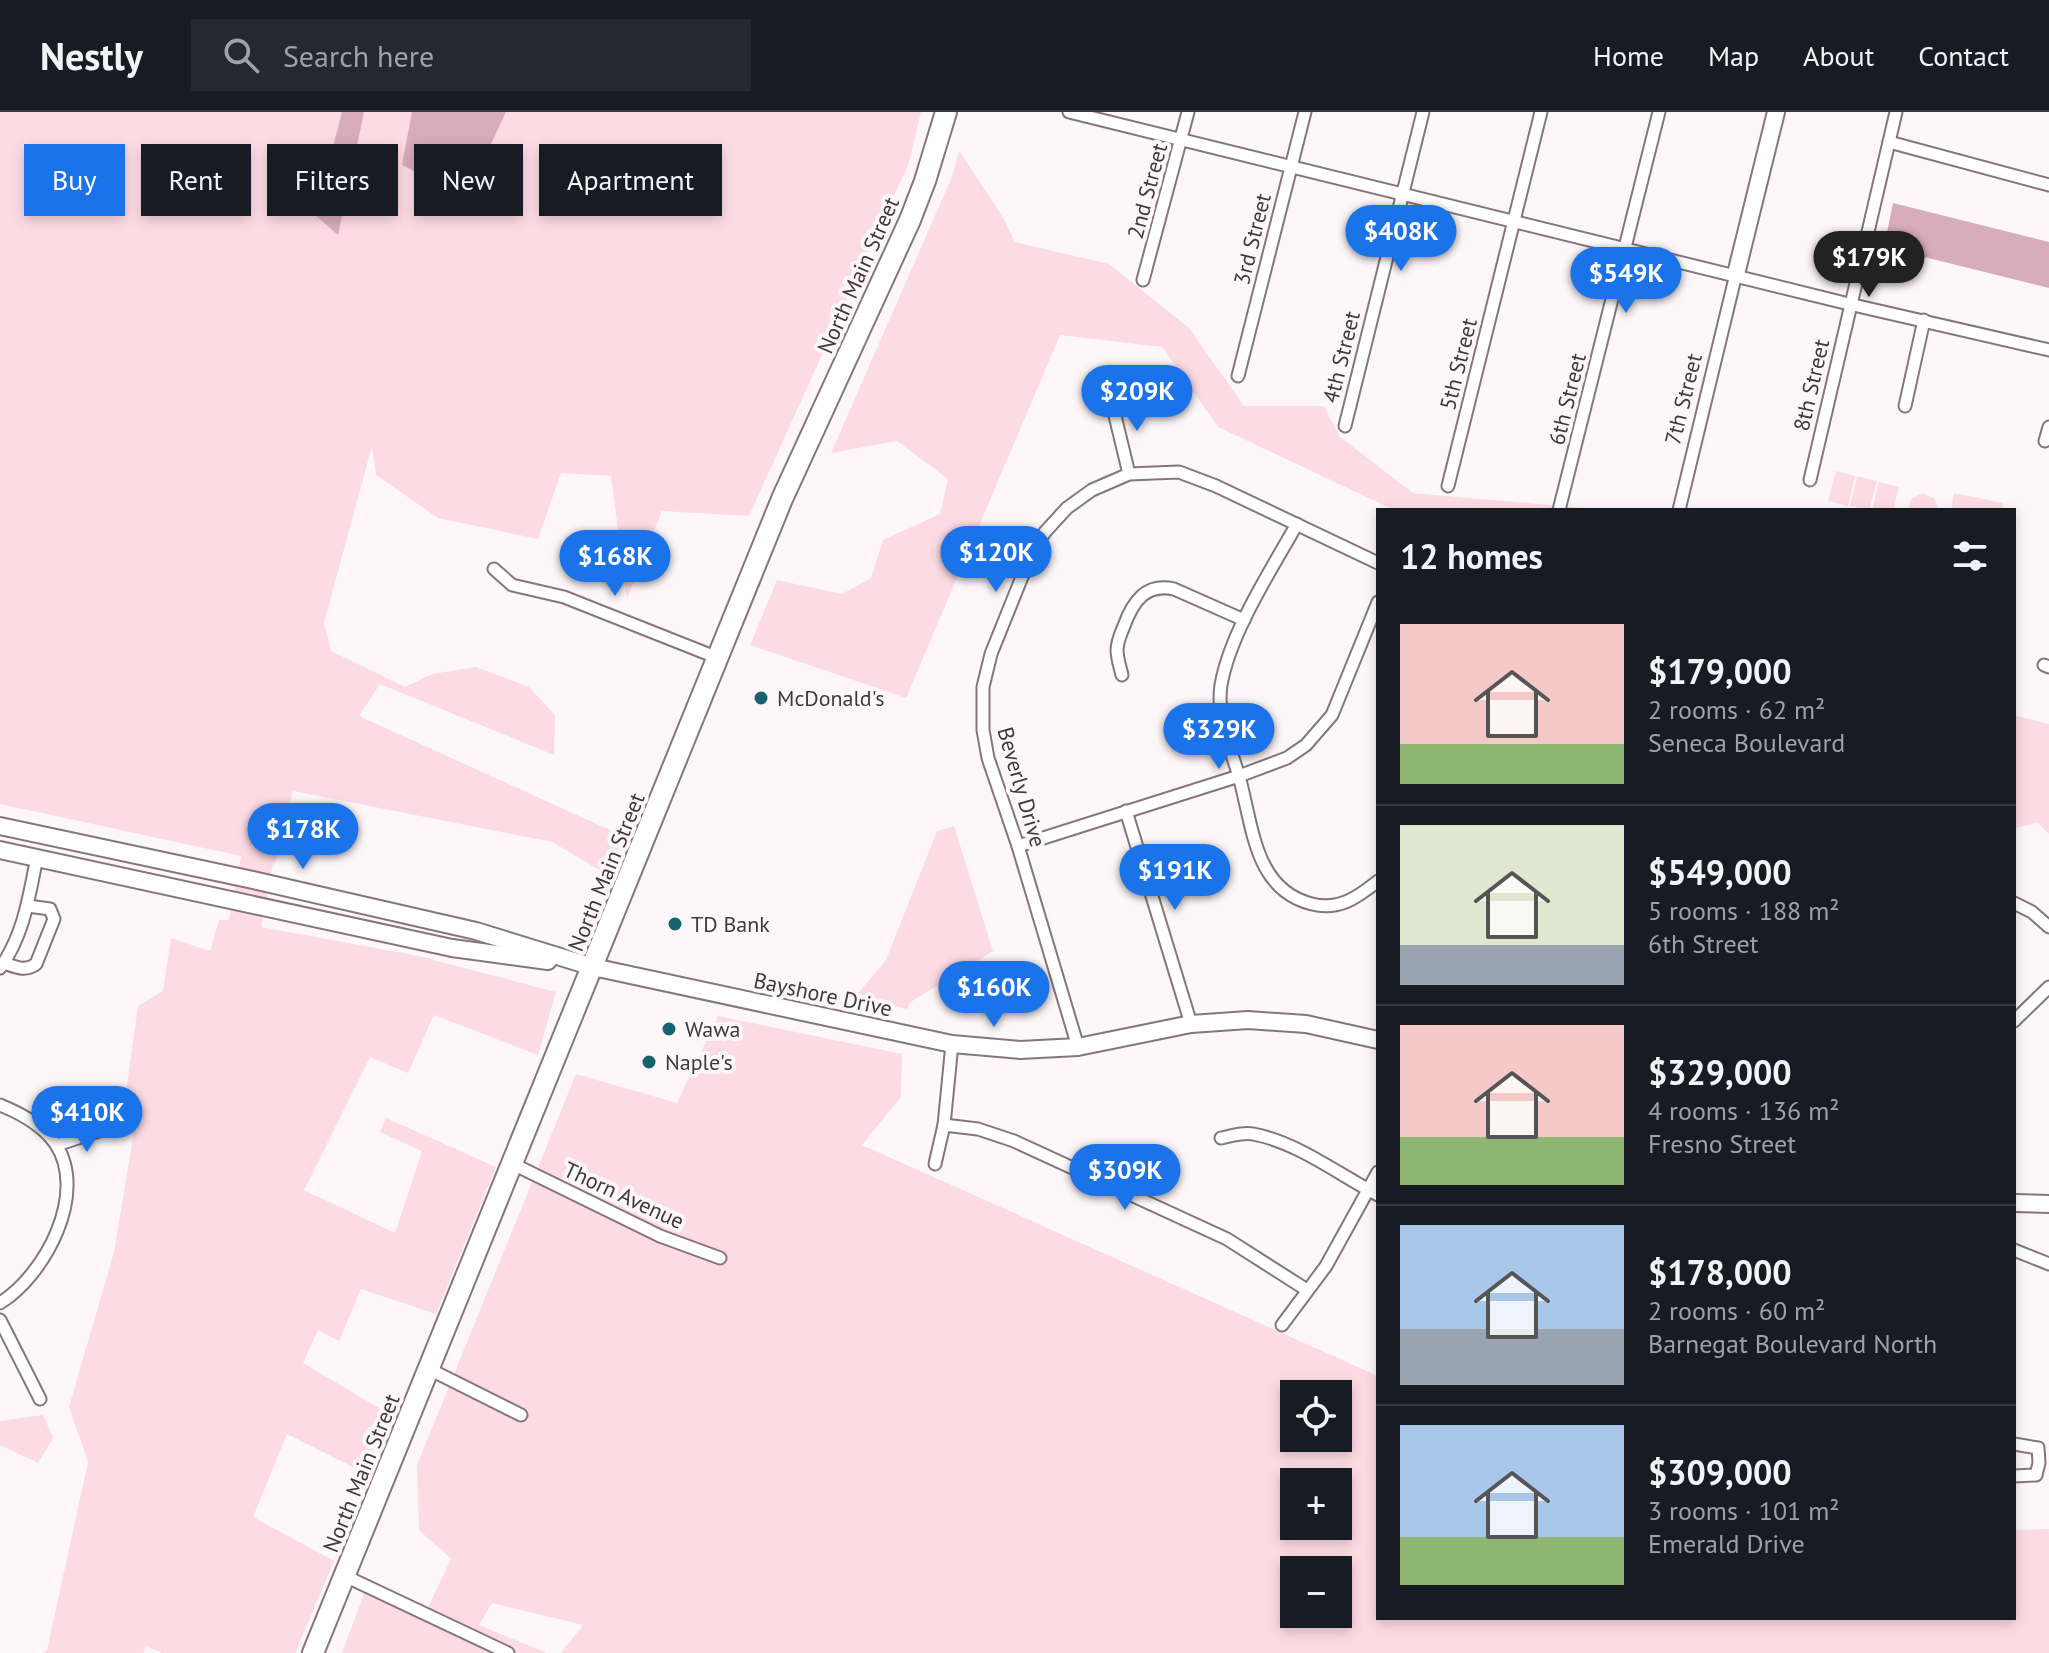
<!DOCTYPE html>
<html lang="en">
<head>
<meta charset="utf-8">
<style>
  body { margin:0; font-family:"PT Sans",sans-serif; background:#242831; color:#f1f3f6; height:100vh; display:flex; flex-direction:column; font-size:30px; white-space:nowrap }
  * { box-sizing:border-box; margin:0 }
  p { font-size:26px; color:#9ea1a6 }
  .icon { flex:none; width:44px; height:44px; fill:none; stroke:currentColor; stroke-width:2; stroke-linecap:round; stroke-linejoin:round }
  .map { position:relative; flex:1; overflow:hidden }
  .sheet { position:absolute; left:1376px; top:396px; width:640px; height:1112px; display:flex; flex-direction:column; background:#171b24; border-radius:0px; box-shadow:0 4px 12px #0003 }
  .sheet>* { flex:none }
  .top-card { position:absolute; left:24px; top:32px; width:760px; height:72px; display:flex; gap:16px }
  .fabs { position:absolute; left:1280px; top:1268px; display:grid; gap:16px }
  .fabs a { display:grid; place-items:center; width:72px; height:72px; border-radius:0px; background:#171b24; box-shadow:0 4px 12px #0003; font-size:40px }
  .price { position:absolute; translate:-50% -68px; padding:0 18px; border-radius:28px; background:#1a73e8; color:#fff; font-size:26px; line-height:52px; filter:drop-shadow(0 2px 4px #0008) }
  .price::after { content:''; position:absolute; left:50%; top:48px; width:24px; height:18px; margin-left:-12px; background:inherit; clip-path:polygon(0 0,100% 0,50% 100%) }
  .price.active { background:#222; color:#fff }
  ul { padding:0; list-style:none }
  li { display:flex; align-items:center; gap:24px; height:200px; padding:0 24px }
  li+li { border-top:2px solid #363941 }
  li span { display:grid; place-items:center; flex:none; width:224px; height:160px; border-radius:0px; color:#555 }
  li>.icon { margin-inline-start:auto }
  span .icon { width:96px; height:96px; fill:#fffc; stroke-width:1 }
  li b { font-size:34px }
  h2 { display:flex; justify-content:space-between; align-items:center; height:96px; padding:0 24px; font-size:34px }
  .pill { padding:0 28px; border-radius:0px; background:#171b24; box-shadow:0 4px 12px #0003; font-size:28px; line-height:72px }
  .pill.active { background:#1a73e8; color:#fff }
  header { display:flex; align-items:center; gap:48px; box-sizing:border-box; height:112px; padding:0 40px; background:#171b24; border-bottom:2px solid #363941 }
  header strong { font-size:38px }
  nav { display:flex; gap:44px; margin-inline-start:auto; font-size:28px }
  .search { width:560px; height:72px; background:#242831; display:flex; align-items:center; gap:20px; box-sizing:border-box; padding:0 28px; border-radius:0px; color:#9ea1a6; font-size:30px }
  .map>svg:first-child { display:block }
  .green { fill:#fddbe5; fill-rule:evenodd }
  .water { fill:#d8acbb }
  .lines { fill:none; stroke-linecap:round; stroke-linejoin:round }
  .street-casing { stroke:#86767b; stroke-width:15 }
  .secondary-casing { stroke:#86767b; stroke-width:20 }
  .highway-casing { stroke:#86767b; stroke-width:24 }
  .street { stroke:#fff; stroke-width:11 }
  .secondary { stroke:#fff; stroke-width:16 }
  .highway { stroke:#fff; stroke-width:20 }
  .poi-dot { fill:#15636c; stroke:#fef7f9; stroke-width:3 }
  .labels { text-anchor:middle; stroke-width:8; stroke-linejoin:round; paint-order:stroke }
  .street-label { font-size:22px; fill:#40393b; stroke:#fef7f9 }
  .poi-label { font-size:22px; fill:#40393b; stroke:#fef7f9; text-anchor:start }
</style>
</head>
<body>
<header>
<strong>Nestly</strong>
<div class="search"><svg class="icon" aria-label="search" viewBox="0 0 24 24"><circle cx="10" cy="10" r="6"/><path d="M15 15l6 6"/></svg>Search here</div>
<nav><a>Home</a><a>Map</a><a>About</a><a>Contact</a></nav>
</header>
<div class="map">
<svg width="2049" height="1541" viewBox="0 0 2049 1541">
  <rect width="100%" height="100%" fill="#fef7f9"/>
  <g class="green">
    <polygon points="0,0 921,0 909,51 749,404 662,399 627,487 611,364 561,361 538,427 438,406 376,363 372,334 324,511 331,539 405,575 432,562 476,555 529,575 555,603 554,643 380,572 359,604 623,724 608,763 552,730 293,679 275,751 273,751 261,815 419,844 556,880 538,943 434,903 408,961 370,945 304,1078 395,1121 422,1039 380,1020 386,1006 496,1055 436,1202 361,1177 339,1229 318,1218 303,1251 379,1296 373,1365 287,1322 253,1405 334,1449 295,1541 162,1541 146,1534 143,1541 44,1541 47,1538 88,1350 69,1295 114,1140 133,1025 120,990 127,973 138,894 163,879 171,826 210,839 219,808 229,808 241,744 0,692"/>
    <polygon points="959,39 1004,107 1015,130 1109,152 1189,216 1244,294 1324,294 1340,325 1413,381 1606,398 1394,398 1218,315 1162,235 1060,223 906,586 750,533 777,468 842,482 871,466 883,428 940,402 948,367 897,329 831,341 952,65"/>
    <polygon points="1836,359 1855,364 1848,394 1828,389"/>
    <polygon points="1857,364 1877,369 1869,398 1850,394"/>
    <polygon points="1879,370 1899,375 1893,398 1872,398"/>
    <polygon points="1923,381 1935,387 1938,398 1908,398 1911,387"/>
    <polygon points="1954,381 2003,391 2002,398 1951,398"/>
    <polygon points="2014,603 2049,612 2049,722 2038,711 2014,716"/>
    <polygon points="954,714 993,839 909,891 908,897 854,886 886,848 937,719"/>
    <path d="M 718,904 L 902,942 L 901,985 L 862,1033 L 1378,1264 L 1378,1506 L 2014,1506 L 2014,1418 L 2049,1417 L 2049,1541 L 561,1541 L 583,1513 L 492,1491 L 479,1513 L 547,1541 L 342,1541 L 365,1479 L 425,1502 L 451,1447 L 419,1418 L 417,1353 L 576,962 L 677,991 ZM 1294,1282 L 1338,1282 L 1338,1326 L 1294,1326 ZM 1294,1370 L 1338,1370 L 1338,1414 L 1294,1414 ZM 1294,1458 L 1338,1458 L 1338,1502 L 1294,1502 Z"/>
    <polygon points="43,1303 53,1326 38,1351 0,1333 0,1309"/>
  </g>
  <g class="water">
    <polygon points="342,0 364,0 338,123 315,103"/>
    <polygon points="412,0 506,0 466,85 402,53"/>
    <polygon points="1893,91 2049,130 2049,176 1884,135"/>
  </g>
  <g class="lines">
    <defs>
      <g id="street">
        <polyline points="1069,0 1849,192 2049,238"/>
        <polyline points="1889,30 2049,73"/>
        <polyline points="1143,168 1188,0"/>
        <polyline points="1238,264 1305,0"/>
        <polyline points="1111,287 1129,362"/>
        <polyline points="1905,294 1924,208"/>
        <polyline points="1345,314 1423,0"/>
        <polyline points="2045,329 2049,315"/>
        <polyline points="1810,368 1896,0"/>
        <polyline points="1448,374 1541,0"/>
        <polyline points="1559,398 1659,0"/>
        <polyline points="1679,398 1736,162"/>
        <path d="M 1297,412 C 1271,458 1230,521 1221,573 C 1216,607 1231,636 1240,668 C 1253,716 1255,778 1312,792 C 1339,799 1358,785 1378,769"/>
        <polyline points="494,457 512,473 564,485 718,546"/>
        <polyline points="2044,553 2049,555"/>
        <path d="M 1122,563 C 1120,555 1117,546 1117,538 C 1117,530 1121,521 1124,514 C 1133,489 1146,471 1174,477 L 1244,508"/>
        <polyline points="1126,699 1191,912"/>
        <polyline points="1018,734 1239,664 1287,646 1306,633 1332,603 1378,490"/>
        <polyline points="2014,791 2032,800 2049,815"/>
        <path d="M 4,851 C 16,855 25,860 36,852 L 54,807 L 50,797 L 28,794"/>
        <path d="M 0,856 C 24,823 29,784 37,745"/>
        <polyline points="2014,909 2049,875"/>
        <polyline points="1078,935 1018,734 988,646 983,618 983,575 991,542 1032,440 1045,420 1067,396 1092,378 1129,362 1179,360 1216,374 1378,451"/>
        <path d="M 0,993 C 20,1001 42,1013 55,1031 C 89,1081 45,1163 0,1191"/>
        <polyline points="944,1013 978,1017 1014,1029 1227,1127 1307,1178"/>
        <path d="M 1221,1026 C 1231,1024 1243,1020 1253,1022 C 1297,1030 1338,1062 1378,1083"/>
        <polyline points="57,1033 105,1017"/>
        <polyline points="513,1052 660,1124 720,1146"/>
        <polyline points="935,1052 944,1013 952,932"/>
        <polyline points="2014,1138 2049,1152"/>
        <polyline points="0,1208 40,1287"/>
        <polyline points="1282,1213 1326,1154 1378,1060"/>
        <polyline points="429,1257 521,1303"/>
        <polyline points="2014,1332 2038,1336 2039,1351 2036,1363 2014,1364"/>
        <polyline points="345,1464 508,1541"/>
      </g>
      <g id="secondary">
        <polyline points="1736,162 1776,0"/>
        <polyline points="0,714 253,768 476,819 593,855 952,932 1020,938 1078,935 1191,912 1248,908 1306,912 1378,928"/>
        <polyline points="0,738 452,836 548,849"/>
        <polyline points="2014,1091 2049,1092"/>
      </g>
      <polyline id="highway" points="313,1541 782,387 910,108 925,69 946,0"/>
    </defs>
    <use href="#street" class="street-casing"/>
    <use href="#secondary" class="secondary-casing"/>
    <use href="#highway" class="highway-casing"/>
    <use href="#street" class="street"/>
    <use href="#secondary" class="secondary"/>
    <use href="#highway" class="highway"/>
  </g>
  <g class="poi-dot">
    <circle cx="761" cy="586" r="8"/>
    <circle cx="675" cy="812" r="8"/>
    <circle cx="669" cy="917" r="8"/>
    <circle cx="649" cy="950" r="8"/>
  </g>
  <g class="labels">
    <g class="street-label">
      <text transform="translate(1147 79) rotate(-75)" y="8">2nd Street</text>
      <text transform="translate(1252 127) rotate(-76)" y="8">3rd Street</text>
      <text transform="translate(858 163) rotate(-66)" y="8">North Main Street</text>
      <text transform="translate(1341 245) rotate(-76)" y="8">4th Street</text>
      <text transform="translate(1458 252) rotate(-76)" y="8">5th Street</text>
      <text transform="translate(1811 273) rotate(-77)" y="8">8th Street</text>
      <text transform="translate(1567 287) rotate(-76)" y="8">6th Street</text>
      <text transform="translate(1683 287) rotate(-76)" y="8">7th Street</text>
      <text transform="translate(1022 675) rotate(74)" y="8">Beverly Drive</text>
      <text transform="translate(606 760) rotate(-68)" y="8">North Main Street</text>
      <text transform="translate(823 882) rotate(12)" y="8">Bayshore Drive</text>
      <text transform="translate(624 1083) rotate(25)" y="8">Thorn Avenue</text>
      <text transform="translate(361 1361) rotate(-68)" y="8">North Main Street</text>
    </g>
    <g class="poi-label">
      <text x="777" y="594">McDonald's</text>
      <text x="691" y="820">TD Bank</text>
      <text x="685" y="925">Wawa</text>
      <text x="665" y="958">Naple's</text>
    </g>
  </g>
</svg>
<div class="fabs">
<a><svg class="icon" aria-label="locate" viewBox="0 0 24 24"><circle cx="12" cy="12" r="6"/><path d="M12 2v4M12 18v4M2 12h4M18 12h4"/></svg></a>
<a>+</a>
<a>−</a>
</div>
<b class="price" style="left:1401px;top:161px">$408K</b>
<b class="price active" style="left:1869px;top:187px">$179K</b>
<b class="price" style="left:1626px;top:203px">$549K</b>
<b class="price" style="left:1137px;top:321px">$209K</b>
<b class="price" style="left:996px;top:482px">$120K</b>
<b class="price" style="left:615px;top:486px">$168K</b>
<b class="price" style="left:1219px;top:659px">$329K</b>
<b class="price" style="left:303px;top:759px">$178K</b>
<b class="price" style="left:1175px;top:800px">$191K</b>
<b class="price" style="left:994px;top:917px">$160K</b>
<b class="price" style="left:87px;top:1042px">$410K</b>
<b class="price" style="left:1125px;top:1100px">$309K</b>
<div class="top-card">
<a class="pill active">Buy</a>
<a class="pill">Rent</a>
<a class="pill">Filters</a>
<a class="pill">New</a>
<a class="pill">Apartment</a>
</div>
<section class="sheet">
<h2>12 homes<svg class="icon" aria-label="filters" viewBox="0 0 24 24"><path d="M4 7h16M4 17h16"/><circle cx="9" cy="7" r="2"/><circle cx="15" cy="17" r="2"/></svg></h2>
<ul>
<li><span style="background:linear-gradient(#f6c9c9 75%,#8fb573 0)"><svg class="icon" aria-label="home" viewBox="0 0 24 24"><path d="M3 11l9-7 9 7M6 9v11h12V9"/></svg></span><div><b>$179,000</b><p>2 rooms · 62 m²</p><p>Seneca Boulevard</p></div></li>
<li><span style="background:linear-gradient(#dfe7d0 75%,#9aa5b1 0)"><svg class="icon" aria-label="home" viewBox="0 0 24 24"><path d="M3 11l9-7 9 7M6 9v11h12V9"/></svg></span><div><b>$549,000</b><p>5 rooms · 188 m²</p><p>6th Street</p></div></li>
<li><span style="background:linear-gradient(#f6c9c9 70%,#8fb573 0)"><svg class="icon" aria-label="home" viewBox="0 0 24 24"><path d="M3 11l9-7 9 7M6 9v11h12V9"/></svg></span><div><b>$329,000</b><p>4 rooms · 136 m²</p><p>Fresno Street</p></div></li>
<li><span style="background:linear-gradient(#a9c7e8 65%,#9aa5b1 0)"><svg class="icon" aria-label="home" viewBox="0 0 24 24"><path d="M3 11l9-7 9 7M6 9v11h12V9"/></svg></span><div><b>$178,000</b><p>2 rooms · 60 m²</p><p>Barnegat Boulevard North</p></div></li>
<li><span style="background:linear-gradient(#a9c7e8 70%,#8fb573 0)"><svg class="icon" aria-label="home" viewBox="0 0 24 24"><path d="M3 11l9-7 9 7M6 9v11h12V9"/></svg></span><div><b>$309,000</b><p>3 rooms · 101 m²</p><p>Emerald Drive</p></div></li>
</ul>
</section>
</div>
</body>
</html>
